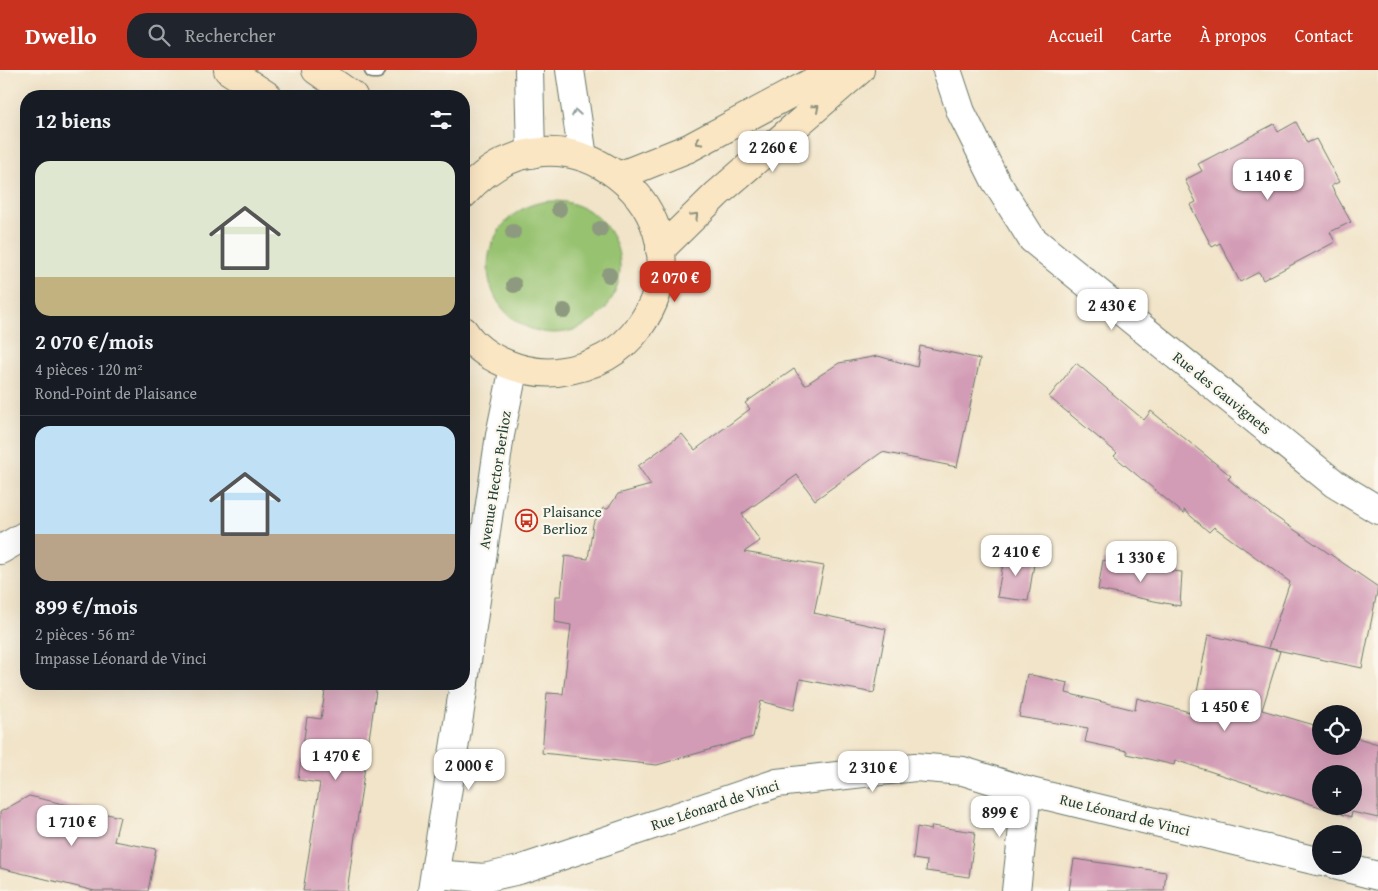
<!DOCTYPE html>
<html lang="fr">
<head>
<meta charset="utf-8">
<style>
  body { margin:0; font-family:"Gentium Book Plus",serif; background:#20242c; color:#f1f3f6; height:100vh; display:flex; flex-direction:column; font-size:19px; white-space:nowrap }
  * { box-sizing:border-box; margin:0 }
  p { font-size:16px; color:#9ea1a6 }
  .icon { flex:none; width:28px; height:28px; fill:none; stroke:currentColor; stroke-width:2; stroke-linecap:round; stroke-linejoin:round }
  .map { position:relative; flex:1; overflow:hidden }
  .side { position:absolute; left:20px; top:20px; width:450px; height:600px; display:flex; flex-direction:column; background:#171b24; border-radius:20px; box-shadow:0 5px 20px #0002 }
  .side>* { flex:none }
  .fabs { position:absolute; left:1312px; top:635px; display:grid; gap:10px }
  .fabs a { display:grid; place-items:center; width:50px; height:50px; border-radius:50%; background:#171b24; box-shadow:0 5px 20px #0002; font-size:25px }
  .price { position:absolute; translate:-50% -42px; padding:0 11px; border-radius:10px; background:#fff; color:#222; font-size:16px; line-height:32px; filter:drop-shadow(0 1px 2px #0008) }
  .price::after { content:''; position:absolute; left:50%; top:30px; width:15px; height:11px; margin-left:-8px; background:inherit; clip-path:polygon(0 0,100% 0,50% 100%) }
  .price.current { background:#c8321e; color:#fff }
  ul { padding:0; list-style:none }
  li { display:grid; align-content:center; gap:10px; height:265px; padding:0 15px }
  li+li { border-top:1px solid #363941 }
  li span { display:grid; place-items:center; height:155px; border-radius:15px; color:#555 }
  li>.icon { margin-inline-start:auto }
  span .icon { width:90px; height:90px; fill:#fffc; stroke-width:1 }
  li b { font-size:21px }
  h2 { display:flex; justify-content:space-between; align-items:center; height:60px; padding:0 15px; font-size:21px }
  header { display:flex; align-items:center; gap:30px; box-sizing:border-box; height:70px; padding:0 25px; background:#c8321e; color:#fff }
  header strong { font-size:24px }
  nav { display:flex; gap:28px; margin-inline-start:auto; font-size:18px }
  .search { width:350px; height:45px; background:#20242c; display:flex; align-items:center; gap:12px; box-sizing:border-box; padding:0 18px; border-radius:20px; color:#9ea1a6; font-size:19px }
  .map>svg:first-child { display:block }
  .green { fill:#97c270; stroke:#5b8052 }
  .building { fill:#d39cb6; fill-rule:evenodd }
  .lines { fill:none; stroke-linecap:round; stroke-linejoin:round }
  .service-casing { stroke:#687768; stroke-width:19 }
  .minor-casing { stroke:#687768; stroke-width:30 }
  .tertiary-casing { stroke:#687768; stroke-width:30 }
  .secondary-casing { stroke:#687768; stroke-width:30 }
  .service { stroke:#fff; stroke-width:16 }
  .minor { stroke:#fff; stroke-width:28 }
  .tertiary { stroke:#fff; stroke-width:28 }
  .secondary { stroke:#fbe6c4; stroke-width:28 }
  .tree { fill:#8e9a7f }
  .oneway { stroke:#8d927c }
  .oneway2 { stroke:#8f9e9a }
  .labels { text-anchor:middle; stroke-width:4.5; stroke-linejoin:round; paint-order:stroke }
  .street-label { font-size:15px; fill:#1f3d34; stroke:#fbf7ec }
  .poi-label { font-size:15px; fill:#1f3d34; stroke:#fbf7ec; text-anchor:start }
</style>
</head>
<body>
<header>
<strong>Dwello</strong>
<div class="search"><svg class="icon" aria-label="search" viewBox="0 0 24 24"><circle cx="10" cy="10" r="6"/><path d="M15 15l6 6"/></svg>Rechercher</div>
<nav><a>Accueil</a><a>Carte</a><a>À propos</a><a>Contact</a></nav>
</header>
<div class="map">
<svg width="1378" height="821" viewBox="0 0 1378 821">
  <rect width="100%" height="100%" fill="#fbf7ec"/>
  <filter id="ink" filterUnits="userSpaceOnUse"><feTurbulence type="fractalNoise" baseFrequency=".02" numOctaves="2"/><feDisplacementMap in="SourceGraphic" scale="10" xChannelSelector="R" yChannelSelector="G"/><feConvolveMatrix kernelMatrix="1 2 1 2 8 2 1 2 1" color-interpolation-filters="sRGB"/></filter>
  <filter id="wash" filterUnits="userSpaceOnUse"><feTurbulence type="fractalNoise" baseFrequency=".0096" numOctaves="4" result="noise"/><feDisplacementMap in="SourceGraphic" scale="20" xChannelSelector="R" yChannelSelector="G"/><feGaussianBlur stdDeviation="1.12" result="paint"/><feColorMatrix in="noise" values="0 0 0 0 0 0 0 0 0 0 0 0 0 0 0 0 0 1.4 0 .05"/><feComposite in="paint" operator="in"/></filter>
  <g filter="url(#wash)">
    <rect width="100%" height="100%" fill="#f1e4c9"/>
    <circle class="green" cx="554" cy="197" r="66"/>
    <g id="blocks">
      <g class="building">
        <polygon points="1296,52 1307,73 1316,69 1339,112 1331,116 1351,152 1330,162 1335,172 1263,210 1259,202 1240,212 1220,173 1212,177 1190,135 1196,132 1185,110 1202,101 1198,94 1274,54 1278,62"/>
        <polygon points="920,276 980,289 957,397 882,382 815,430 797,405 742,444 760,471 744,482 824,496 814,543 886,559 874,623 800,609 794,640 761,631 753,667 657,695 542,683 547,623 563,624 571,555 555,552 556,526 561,526 565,486 588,489 593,454 603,438 608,439 618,424 651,415 638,396 682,364 695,380 750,339 745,333 794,299 805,315 839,293 878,286 917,297"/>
        <polygon points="1076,293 1144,350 1151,341 1231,406 1228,409 1267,441 1378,517 1362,598 1268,578 1290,512 1214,457 1209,462 1184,440 1184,444 1114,386 1117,383 1049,327"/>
        <polygon points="1005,483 1035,488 1028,531 997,527"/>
        <polygon points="1103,490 1140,498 1182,502 1180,536 1098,520"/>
        <path d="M 1208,565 L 1280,581 L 1262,640 L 1321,657 L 1321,676 L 1354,676 L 1354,667 L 1378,674 L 1378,748 L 1352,742 L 1351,747 L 1175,690 L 1174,695 L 1127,684 L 1127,681 L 1085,672 L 1088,658 L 1019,647 L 1027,604 L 1068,613 L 1066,623 L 1135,640 L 1137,628 L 1193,643 ZM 1321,704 L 1354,704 L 1354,736 L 1321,736 Z"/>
        <polygon points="326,614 377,614 347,821 303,821 320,713 298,710 307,647 321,649"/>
        <polygon points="29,726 120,747 114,771 156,779 148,821 95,821 0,798 0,742"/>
        <polygon points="932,756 975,762 969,807 926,801 927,791 913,789 917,757 931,760"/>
        <polygon points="1074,789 1166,802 1164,821 1069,821"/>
      </g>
    </g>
  </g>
  <g filter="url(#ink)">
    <use href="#blocks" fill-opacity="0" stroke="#687768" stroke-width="1"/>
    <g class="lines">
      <defs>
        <polyline id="service" points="373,0 377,0"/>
        <g id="minor">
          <polyline points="947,0 961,42 995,110 1032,169 1335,414 1378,440"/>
          <polyline points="1338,796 1378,806"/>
          <polyline points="435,804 484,808 519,800 777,713 915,697 963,701 1027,721 1321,792"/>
          <polyline points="1016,821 1027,721"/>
        </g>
        <g id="tertiary">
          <polyline points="529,0 531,84"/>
          <polyline points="570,0 583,87"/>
          <polyline points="0,480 26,465"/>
          <polyline points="464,612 500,365 514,297"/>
          <polyline points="432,821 464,614"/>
        </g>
        <g id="secondary">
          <polyline points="228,0 268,26"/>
          <polyline points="316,0 353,26"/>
          <polyline points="619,106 689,78 835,0"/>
          <path d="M 464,124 C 558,14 720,141 640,256 C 620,284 590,298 557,302 C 524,305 482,289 464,261"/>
          <polyline points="660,180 717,124 860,0"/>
        </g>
      </defs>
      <use href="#service" class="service-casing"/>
      <use href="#minor" class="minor-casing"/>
      <use href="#tertiary" class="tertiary-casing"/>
      <use href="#secondary" class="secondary-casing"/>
      <use href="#service" class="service"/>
      <use href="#minor" class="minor"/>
      <use href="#tertiary" class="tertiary"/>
      <use href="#secondary" class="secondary"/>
    </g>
    <g class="tree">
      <circle cx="559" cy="139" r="8"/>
      <circle cx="600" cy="159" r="8"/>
      <circle cx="513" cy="162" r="8"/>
      <circle cx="609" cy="205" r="8"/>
      <circle cx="514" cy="215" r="8"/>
      <circle cx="564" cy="241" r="8"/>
    </g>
    <defs><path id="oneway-chevron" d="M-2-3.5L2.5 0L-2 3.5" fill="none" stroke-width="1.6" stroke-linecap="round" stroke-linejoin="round" transform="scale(1.25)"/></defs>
    <g class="oneway">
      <use href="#oneway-chevron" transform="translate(816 38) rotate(-41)"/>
      <use href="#oneway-chevron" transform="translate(699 72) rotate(152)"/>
      <use href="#oneway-chevron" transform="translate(695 146) rotate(-45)"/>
    </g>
    <use class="oneway2" href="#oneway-chevron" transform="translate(576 43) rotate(-99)"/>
  </g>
  <defs>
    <symbol id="bus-ring" viewBox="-11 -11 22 22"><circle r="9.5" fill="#fbf7ec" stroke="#c8321e" stroke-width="1.5"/><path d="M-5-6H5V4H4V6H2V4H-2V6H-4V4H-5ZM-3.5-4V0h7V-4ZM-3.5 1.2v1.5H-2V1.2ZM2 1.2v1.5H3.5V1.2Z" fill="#c8321e"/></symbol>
  </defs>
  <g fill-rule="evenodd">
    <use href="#bus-ring" x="514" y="438" width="25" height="25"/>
  </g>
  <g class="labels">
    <g class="street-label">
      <text transform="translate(1222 323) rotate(39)" y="5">Rue des Gauvignets</text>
      <text transform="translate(495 410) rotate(-81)" y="5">Avenue Hector Berlioz</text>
      <text transform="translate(715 735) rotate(-18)" y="5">Rue Léonard de Vinci</text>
      <text transform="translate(1125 745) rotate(14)" y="5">Rue Léonard de Vinci</text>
    </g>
    <g class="poi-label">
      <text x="543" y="447">Plaisance<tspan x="543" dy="17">Berlioz</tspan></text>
    </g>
  </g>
</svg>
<div class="fabs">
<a><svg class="icon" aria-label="locate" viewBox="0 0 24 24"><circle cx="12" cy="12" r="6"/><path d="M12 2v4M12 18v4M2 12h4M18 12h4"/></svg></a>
<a>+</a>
<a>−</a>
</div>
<b class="price" style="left:773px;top:103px">2 260 €</b>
<b class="price" style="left:1268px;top:131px">1 140 €</b>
<b class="price current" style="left:675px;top:233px">2 070 €</b>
<b class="price" style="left:1112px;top:261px">2 430 €</b>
<b class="price" style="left:1016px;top:507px">2 410 €</b>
<b class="price" style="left:1141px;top:513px">1 330 €</b>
<b class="price" style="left:1225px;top:662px">1 450 €</b>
<b class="price" style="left:336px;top:711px">1 470 €</b>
<b class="price" style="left:469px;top:721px">2 000 €</b>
<b class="price" style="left:873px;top:723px">2 310 €</b>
<b class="price" style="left:1000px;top:768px">899 €</b>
<b class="price" style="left:72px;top:777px">1 710 €</b>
<section class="side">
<h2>12 biens<svg class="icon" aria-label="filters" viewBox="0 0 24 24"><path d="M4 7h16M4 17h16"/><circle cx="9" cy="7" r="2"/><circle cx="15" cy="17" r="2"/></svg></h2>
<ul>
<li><span style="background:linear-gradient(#dfe7d0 75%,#c2b280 0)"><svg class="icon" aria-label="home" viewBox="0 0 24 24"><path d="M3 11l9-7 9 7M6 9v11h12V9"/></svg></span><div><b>2 070 €/mois</b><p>4 pièces · 120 m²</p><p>Rond-Point de Plaisance</p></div></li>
<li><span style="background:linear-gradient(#bfe0f5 70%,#b9a48a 0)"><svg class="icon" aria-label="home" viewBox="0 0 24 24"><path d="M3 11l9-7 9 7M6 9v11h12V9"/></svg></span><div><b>899 €/mois</b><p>2 pièces · 56 m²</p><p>Impasse Léonard de Vinci</p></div></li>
</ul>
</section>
</div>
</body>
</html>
